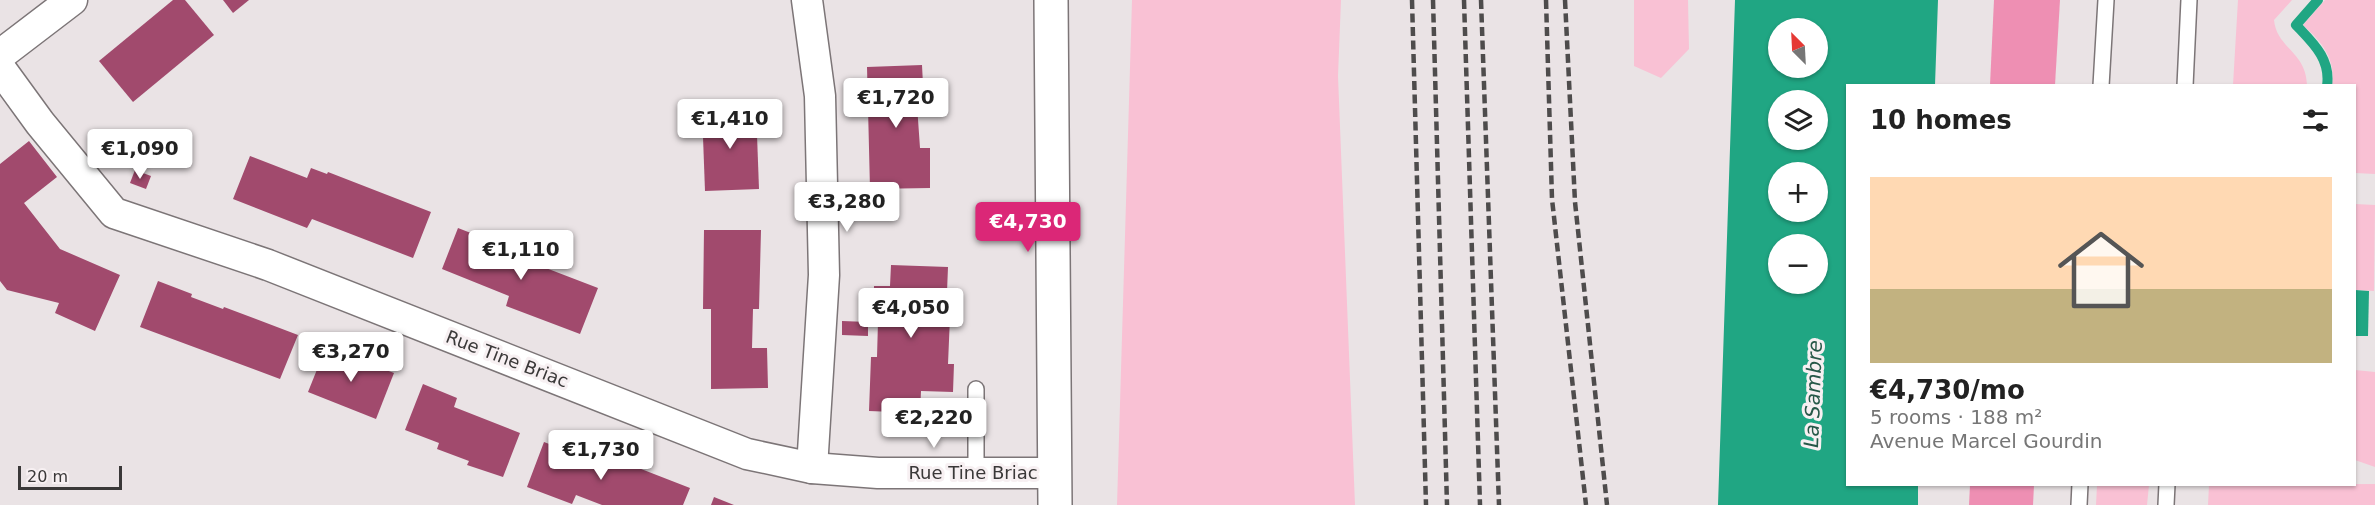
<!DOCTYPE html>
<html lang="en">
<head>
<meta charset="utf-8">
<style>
  body { margin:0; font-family:"DejaVu Sans",sans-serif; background:#f2f2f2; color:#222; height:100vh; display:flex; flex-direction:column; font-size:22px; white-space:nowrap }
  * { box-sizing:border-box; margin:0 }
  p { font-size:20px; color:#767676 }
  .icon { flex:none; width:33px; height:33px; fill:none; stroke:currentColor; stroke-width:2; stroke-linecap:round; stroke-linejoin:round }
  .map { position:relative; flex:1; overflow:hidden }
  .details { position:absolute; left:1846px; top:84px; width:510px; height:402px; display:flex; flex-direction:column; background:#fff; border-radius:0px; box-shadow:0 2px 4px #0004 }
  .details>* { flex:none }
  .needle { width:39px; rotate:336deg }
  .buttons { position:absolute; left:1768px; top:18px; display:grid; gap:12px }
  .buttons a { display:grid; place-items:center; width:60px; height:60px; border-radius:50%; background:#fff; box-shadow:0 2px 4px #0004; font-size:30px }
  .scale { position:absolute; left:18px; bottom:15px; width:104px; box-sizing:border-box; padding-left:6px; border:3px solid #3a3838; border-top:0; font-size:16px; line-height:21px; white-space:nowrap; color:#3a3838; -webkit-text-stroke:4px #f7f0f2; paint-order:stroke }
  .price { position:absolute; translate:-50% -51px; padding:0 14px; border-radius:6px; background:#fff; color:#222; font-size:20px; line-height:39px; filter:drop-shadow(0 2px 3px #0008) }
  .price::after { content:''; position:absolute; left:50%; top:36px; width:18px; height:14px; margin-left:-9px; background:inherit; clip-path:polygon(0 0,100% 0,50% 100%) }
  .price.selected { background:#db2777; color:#fff }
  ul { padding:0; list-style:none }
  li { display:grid; align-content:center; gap:12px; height:318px; padding:0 24px }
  li span { display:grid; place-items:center; height:186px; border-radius:0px; color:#555 }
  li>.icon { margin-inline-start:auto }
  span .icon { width:108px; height:108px; fill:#fffc; stroke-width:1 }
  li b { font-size:26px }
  h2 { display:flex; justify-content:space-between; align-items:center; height:72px; padding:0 24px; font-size:26px }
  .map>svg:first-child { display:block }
  .green { fill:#f9c1d4 }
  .forest { fill:#ee8fb3 }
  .water { fill:#20a683; fill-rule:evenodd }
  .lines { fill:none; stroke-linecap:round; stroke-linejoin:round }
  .stream { stroke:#20a683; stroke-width:10 }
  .building { fill:#a14a6d }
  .service-casing { stroke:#7c7577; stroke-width:18 }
  .minor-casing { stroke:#7c7577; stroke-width:33 }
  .tertiary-casing { stroke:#7c7577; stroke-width:36 }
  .service { stroke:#fff; stroke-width:15 }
  .minor { stroke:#fff; stroke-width:30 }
  .tertiary { stroke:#fff; stroke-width:33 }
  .rail { stroke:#4e4c4c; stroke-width:4.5; stroke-dasharray:9 4.5; stroke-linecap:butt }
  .labels { text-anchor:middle; stroke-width:6; stroke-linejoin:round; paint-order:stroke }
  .street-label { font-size:18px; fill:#3a3838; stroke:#f7f0f2 }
  .water-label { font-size:20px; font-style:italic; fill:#265848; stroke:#f7f0f2 }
</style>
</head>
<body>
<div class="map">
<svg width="2375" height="505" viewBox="0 0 2375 505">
  <rect width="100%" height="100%" fill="#eae3e5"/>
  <g class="green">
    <polygon points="1132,0 1341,0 1338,76 1355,505 1117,505"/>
    <polygon points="1634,0 1688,0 1689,49 1661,78 1634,66"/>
    <path d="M 2238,0 L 2292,0 L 2274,20 C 2277,49 2306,51 2307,85 L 2233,85 Z"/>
    <path d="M 2325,0 L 2375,0 L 2375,174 L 2355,173 L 2355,86 L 2332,85 C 2336,59 2322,42 2303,25 Z"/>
    <polygon points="2355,204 2375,205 2374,291 2355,290"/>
    <polygon points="2355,370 2375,372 2375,467 2355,460"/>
    <polygon points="2375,484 2375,505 2208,505 2209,485"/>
    <polygon points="2097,485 2149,485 2147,505 2096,505"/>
  </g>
  <g class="forest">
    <polygon points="1994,0 2060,0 2055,85 1990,85"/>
    <polygon points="1970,485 2034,485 2033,505 1969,505"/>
  </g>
  <g class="water">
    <path d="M 1735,0 L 1938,0 L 1935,85 L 1848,86 L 1848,484 L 1918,485 L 1918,505 L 1718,505 ZM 1779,28 L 1818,28 L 1818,68 L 1779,68 ZM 1779,100 L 1818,100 L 1818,140 L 1779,140 ZM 1779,172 L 1818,172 L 1818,212 L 1779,212 ZM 1779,244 L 1818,244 L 1818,284 L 1779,284 Z"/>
    <polygon points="2355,290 2369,291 2368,336 2355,336"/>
  </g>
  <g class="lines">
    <path class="stream" d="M 2318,0 L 2296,25 C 2313,43 2331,59 2327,86"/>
  </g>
  <g class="building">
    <polygon points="173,0 185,0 214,35 133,102 99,61"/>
    <polygon points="223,0 249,0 233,13"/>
    <polygon points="922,65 924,104 917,105 920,148 930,148 930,188 870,189 867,67"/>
    <polygon points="756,108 759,189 705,191 702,110"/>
    <polygon points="29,141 57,177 24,203 60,249 120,275 95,331 55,313 59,303 7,290 0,281 0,164"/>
    <polygon points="250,156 307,178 311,168 327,174 328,172 431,212 413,258 312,219 307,228 233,199"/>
    <polygon points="135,170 151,176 146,189 130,183"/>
    <polygon points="458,228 527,255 525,260 598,288 580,334 506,306 509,296 442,269"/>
    <polygon points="704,230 761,230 759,309 753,309 752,348 767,348 768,388 711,389 711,309 703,309"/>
    <polygon points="891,265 948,267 947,292 951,293 948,364 954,364 953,392 921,391 920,413 869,411 871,357 877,357 878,322 873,322 874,286 890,286"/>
    <polygon points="158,281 192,294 191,297 223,309 224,307 298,335 280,379 140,327"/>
    <polygon points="842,321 868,322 868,336 842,335"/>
    <polygon points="326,347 394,373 376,419 308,392"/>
    <polygon points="423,384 457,398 454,407 520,433 503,477 467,465 469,461 437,449 439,443 405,430"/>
    <polygon points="544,442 614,469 618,460 690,488 683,505 602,505 576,495 572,504 527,487"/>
    <polygon points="714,497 734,505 711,505"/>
  </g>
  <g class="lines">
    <defs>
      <g id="service">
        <polyline points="2101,86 2106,0"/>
        <polyline points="2185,86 2189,0"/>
        <polyline points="976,473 976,389"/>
        <polyline points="2079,505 2080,484"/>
        <polyline points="2166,505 2167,484"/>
      </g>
      <g id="minor">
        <polyline points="807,0 820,96 824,275 812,468"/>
        <polyline points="0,55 72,0"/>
        <polyline points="0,68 40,123 114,213 268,265 747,454 812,468 878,473 1055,473"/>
      </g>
      <polyline id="tertiary" points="1051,0 1055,505"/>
    </defs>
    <use href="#service" class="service-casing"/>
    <use href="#minor" class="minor-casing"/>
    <use href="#tertiary" class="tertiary-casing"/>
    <use href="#service" class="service"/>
    <use href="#minor" class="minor"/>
    <use href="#tertiary" class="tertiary"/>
    <g class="rail">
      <polyline points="1412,0 1426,505"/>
      <polyline points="1433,0 1447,505"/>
      <polyline points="1464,0 1480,505"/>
      <polyline points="1481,0 1499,505"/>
      <polyline points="1546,0 1552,199 1586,505"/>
      <polyline points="1565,0 1575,202 1607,505"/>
    </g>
  </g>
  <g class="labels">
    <g class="street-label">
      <text transform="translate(507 359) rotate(21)" y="6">Rue Tine Briac</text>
      <text x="973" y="479">Rue Tine Briac</text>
    </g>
    <g class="water-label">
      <text transform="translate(1813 394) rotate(-88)" y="7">La Sambre</text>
    </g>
  </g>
</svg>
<div class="buttons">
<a><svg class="needle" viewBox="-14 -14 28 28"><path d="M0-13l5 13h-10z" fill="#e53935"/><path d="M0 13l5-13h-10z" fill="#767676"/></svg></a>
<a><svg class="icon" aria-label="layers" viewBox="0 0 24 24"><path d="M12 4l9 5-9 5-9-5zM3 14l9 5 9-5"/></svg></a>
<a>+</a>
<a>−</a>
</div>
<div class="scale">20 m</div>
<b class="price" style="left:896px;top:129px">€1,720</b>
<b class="price" style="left:730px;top:150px">€1,410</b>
<b class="price" style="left:140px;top:180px">€1,090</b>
<b class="price" style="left:847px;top:233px">€3,280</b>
<b class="price selected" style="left:1028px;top:253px">€4,730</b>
<b class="price" style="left:521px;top:281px">€1,110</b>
<b class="price" style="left:911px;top:339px">€4,050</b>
<b class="price" style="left:351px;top:383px">€3,270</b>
<b class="price" style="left:934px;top:449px">€2,220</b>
<b class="price" style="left:601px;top:481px">€1,730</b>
<section class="details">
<h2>10 homes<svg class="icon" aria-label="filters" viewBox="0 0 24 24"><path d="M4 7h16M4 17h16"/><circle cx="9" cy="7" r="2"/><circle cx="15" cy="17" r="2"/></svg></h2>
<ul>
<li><span style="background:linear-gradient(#ffd9b3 60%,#c2b280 0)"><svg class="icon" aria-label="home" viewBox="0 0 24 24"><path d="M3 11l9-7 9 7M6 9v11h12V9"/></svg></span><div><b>€4,730/mo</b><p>5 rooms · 188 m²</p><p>Avenue Marcel Gourdin</p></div></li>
</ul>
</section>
</div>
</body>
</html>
